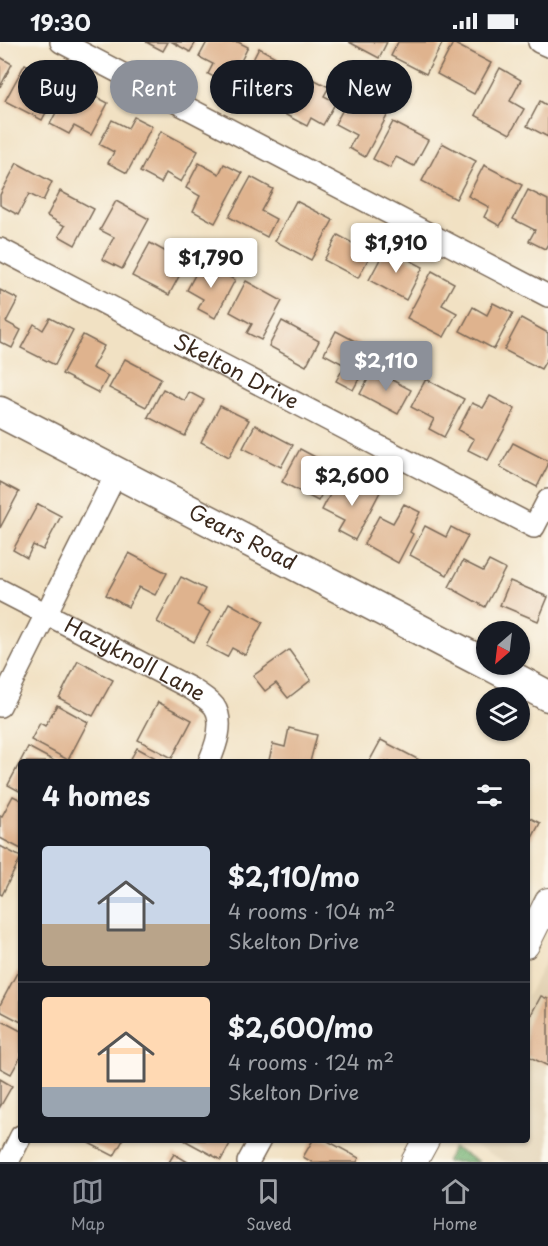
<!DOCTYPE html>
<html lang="en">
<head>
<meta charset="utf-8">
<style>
  body { margin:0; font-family:"Playpen Sans",sans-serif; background:#20242c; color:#f1f3f6; height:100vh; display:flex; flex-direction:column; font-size:22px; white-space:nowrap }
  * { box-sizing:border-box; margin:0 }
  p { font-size:20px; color:#9ea1a6 }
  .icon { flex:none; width:33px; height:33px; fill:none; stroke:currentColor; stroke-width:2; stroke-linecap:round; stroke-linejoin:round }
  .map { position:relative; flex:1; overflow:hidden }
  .panel { position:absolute; left:18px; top:717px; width:512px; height:384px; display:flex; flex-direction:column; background:#171b24; border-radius:6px; box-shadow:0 2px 4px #0004 }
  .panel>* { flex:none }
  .hud { position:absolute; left:18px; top:18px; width:513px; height:54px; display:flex; gap:12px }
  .needle { width:39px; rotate:208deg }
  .controls { position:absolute; left:476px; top:579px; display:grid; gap:12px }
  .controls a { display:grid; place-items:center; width:54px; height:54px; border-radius:50%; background:#171b24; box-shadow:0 2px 4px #0004; font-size:30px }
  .price { position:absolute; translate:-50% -51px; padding:0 14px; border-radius:6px; background:#fff; color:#222; font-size:20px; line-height:39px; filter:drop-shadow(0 2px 3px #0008) }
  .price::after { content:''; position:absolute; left:50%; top:36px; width:18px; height:14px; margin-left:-9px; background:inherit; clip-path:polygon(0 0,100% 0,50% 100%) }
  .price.selected { background:#8c9099; color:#fff }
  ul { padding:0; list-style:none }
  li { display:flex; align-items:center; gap:18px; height:150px; padding:0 24px }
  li+li { border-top:2px solid #363941 }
  li span { display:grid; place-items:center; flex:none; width:168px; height:120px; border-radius:6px; color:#555 }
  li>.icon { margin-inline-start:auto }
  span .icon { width:72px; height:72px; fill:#fffc; stroke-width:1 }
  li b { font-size:26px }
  h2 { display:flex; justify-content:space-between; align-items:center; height:72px; padding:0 24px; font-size:26px }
  .pill { padding:0 21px; border-radius:27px; background:#171b24; box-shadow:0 2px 4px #0004; font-size:21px; line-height:54px }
  .pill.selected { background:#8c9099; color:#fff }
  .status { display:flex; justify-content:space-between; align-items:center; height:42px; padding:0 30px; background:#171b24; direction:ltr }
  .status svg { height:16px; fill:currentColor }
  .menu { display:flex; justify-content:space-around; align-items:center; height:84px; border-top:2px solid #363941; background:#171b24; font-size:16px; color:#9ea1a6 }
  .menu a { display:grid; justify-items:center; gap:3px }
  .menu .selected { color:#8c9099 }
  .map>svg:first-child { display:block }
  .built { fill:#e2d2b4 }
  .forest { fill:#6faf70; stroke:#556c47; stroke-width:1.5 }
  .building { fill:#dfb38e }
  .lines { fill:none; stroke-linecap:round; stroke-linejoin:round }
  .minor-casing { stroke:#7b6a58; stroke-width:24 }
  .tertiary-casing { stroke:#7b6a58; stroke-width:28 }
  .secondary-casing { stroke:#7b6a58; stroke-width:33 }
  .minor { stroke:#fff; stroke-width:21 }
  .tertiary { stroke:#fff; stroke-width:26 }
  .secondary { stroke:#fff; stroke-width:30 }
  .labels { text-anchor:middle; stroke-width:5; stroke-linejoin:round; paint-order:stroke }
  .street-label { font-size:21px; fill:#3b2a1e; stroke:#fbf7ec }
</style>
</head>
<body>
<div class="status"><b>19:30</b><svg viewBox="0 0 49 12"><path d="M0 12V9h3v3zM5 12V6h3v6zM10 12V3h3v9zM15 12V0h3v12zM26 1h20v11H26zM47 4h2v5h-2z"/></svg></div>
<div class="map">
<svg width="548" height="1120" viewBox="0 0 548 1120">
  <rect width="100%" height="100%" fill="#fbf7ec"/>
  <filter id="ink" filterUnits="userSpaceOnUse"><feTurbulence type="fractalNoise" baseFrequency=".0167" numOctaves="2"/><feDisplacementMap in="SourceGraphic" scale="12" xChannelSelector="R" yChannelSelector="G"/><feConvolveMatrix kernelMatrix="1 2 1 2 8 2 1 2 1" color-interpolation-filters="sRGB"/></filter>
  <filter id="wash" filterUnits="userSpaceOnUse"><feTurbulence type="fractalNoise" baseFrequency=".008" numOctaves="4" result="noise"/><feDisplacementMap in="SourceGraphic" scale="24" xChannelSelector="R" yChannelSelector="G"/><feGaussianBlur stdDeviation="1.35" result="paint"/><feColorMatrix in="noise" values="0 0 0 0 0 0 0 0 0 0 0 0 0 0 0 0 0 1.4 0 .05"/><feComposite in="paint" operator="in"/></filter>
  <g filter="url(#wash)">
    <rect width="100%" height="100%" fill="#f1e1c3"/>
    <polygon class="built" points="548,913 548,1120 506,1120 463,1098 526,1098 527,955"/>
    <polygon class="forest" points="453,1106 479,1120 446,1120"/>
    <g id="blocks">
      <g class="building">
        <polygon points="146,0 168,0 163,9"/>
        <polygon points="172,0 196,0 190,10"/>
        <polygon points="207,0 238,0 248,5 229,43 208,32 213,22 199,15"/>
        <polygon points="349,0 387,0 379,16"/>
        <polygon points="398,0 443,0 426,32 391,14"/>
        <polygon points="453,1 491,21 474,52 437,32"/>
        <polygon points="259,6 297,27 276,66 259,56 263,48 243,37"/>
        <polygon points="0,15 12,22 0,45"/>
        <polygon points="25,22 47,34 37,53 51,61 42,78 5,59"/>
        <polygon points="500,26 521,38 510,59 524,67 510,92 475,73"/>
        <polygon points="303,32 329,45 324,54 336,60 323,83 311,76 307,84 282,71"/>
        <polygon points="71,42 108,61 91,93 74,84 69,92 50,82"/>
        <polygon points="351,53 388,72 365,115 349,106 356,93 335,82"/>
        <polygon points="540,59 548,64 548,95 527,84"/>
        <polygon points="134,75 152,84 127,131 108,121 114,110 99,102 112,78 128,86"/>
        <polygon points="393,80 428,98 414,124 396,115 390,126 373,117"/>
        <polygon points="161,89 198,109 181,140 166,131 161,141 140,130"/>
        <polygon points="442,101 476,119 456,157 422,139"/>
        <polygon points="17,121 52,140 43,159 29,152 18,173 0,163 0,153"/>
        <polygon points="199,121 219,132 224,122 242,131 215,181 193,169 200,154 186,146"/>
        <polygon points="484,123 522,143 500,184 484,175 489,165 468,154"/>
        <polygon points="251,135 273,147 261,169 276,177 267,195 229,175"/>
        <polygon points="528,148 548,158 548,202 545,207 529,199 535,188 513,177"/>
        <polygon points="60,149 94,167 75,203 59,194 65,184 47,174"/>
        <polygon points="116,159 149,177 122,227 102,217 114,195 100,188"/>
        <polygon points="296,159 333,178 311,218 275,199"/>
        <polygon points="359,191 377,201 358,236 324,218 338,193 354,202"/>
        <polygon points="150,201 186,221 169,253 132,234"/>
        <polygon points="386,206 423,225 406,258 369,238"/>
        <polygon points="202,220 235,238 215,276 198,267 203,257 187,248"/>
        <polygon points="432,229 454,241 442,263 457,271 444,295 407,276"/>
        <polygon points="246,239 282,259 261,298 247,291 252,282 230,270"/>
        <polygon points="0,248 18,257 6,280 21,288 12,306 0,300"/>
        <polygon points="493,261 513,271 494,307 460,289 473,265 487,273"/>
        <polygon points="50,276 73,288 55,323 21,306 34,282 43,288"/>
        <polygon points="521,276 548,291 548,315 541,327 504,308"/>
        <polygon points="282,279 319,299 306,324 269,304"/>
        <polygon points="336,289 374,309 353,348 336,339 345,323 324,312"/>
        <polygon points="83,293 104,304 92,326 108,334 99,351 62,332"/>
        <polygon points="125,317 161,336 146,365 109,346"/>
        <polygon points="373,328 411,348 398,372 360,352"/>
        <polygon points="426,337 464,357 444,395 429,387 434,377 411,365"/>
        <polygon points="163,347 185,359 189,350 204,358 185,394 148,375"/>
        <polygon points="490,354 515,367 488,418 468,408 474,397 458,388 472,361 483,366"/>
        <polygon points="220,364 249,378 229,415 201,400"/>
        <polygon points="255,383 293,403 281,425 243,406"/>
        <polygon points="513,401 548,419 548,423 537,445 500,425"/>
        <polygon points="300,407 336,426 318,459 282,440"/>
        <polygon points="361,438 381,448 355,498 338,489 344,479 322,468 335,443 353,452"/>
        <polygon points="0,440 19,450 0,486"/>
        <polygon points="38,462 61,474 43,508 33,503 27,516 13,508"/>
        <polygon points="404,462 420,470 410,490 413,492 398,521 364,502 379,474 393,481"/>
        <polygon points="425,484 446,495 451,485 468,494 447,533 410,513"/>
        <polygon points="129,511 167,531 155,553 139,545 128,565 106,553"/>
        <polygon points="463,519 483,529 489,519 505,527 485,565 449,545"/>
        <polygon points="181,535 205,547 197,563 210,570 194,600 157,580"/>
        <polygon points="510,539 548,555 538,579 500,563"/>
        <polygon points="229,561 263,580 245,613 232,606 227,615 206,604"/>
        <polygon points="289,608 311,638 288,656 276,641 265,649 253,634"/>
        <polygon points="78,619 113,638 93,674 59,656"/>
        <polygon points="158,660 192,678 172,716 138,698"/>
        <polygon points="57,663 88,680 68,718 31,698 40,681 45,684"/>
        <polygon points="289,686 317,693 310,720 278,720 269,718 273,702 285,705"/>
        <polygon points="381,698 423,720 369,720"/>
        <polygon points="28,705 56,720 21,720 21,750 8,743"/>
        <polygon points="137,706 163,720 129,720"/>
        <polygon points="13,754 21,758 21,807 0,796 0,773 2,774"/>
        <polygon points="526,774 540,781 526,807"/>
        <polygon points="0,804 21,815 2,853 0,852"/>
        <polygon points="18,929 21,931 21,980 0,969 0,963"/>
        <polygon points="541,954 548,957 548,1024 526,1013 526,982"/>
        <polygon points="0,978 21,989 21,1014 11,1032 0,1026"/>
        <polygon points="0,1037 12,1044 0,1065"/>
        <polygon points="83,1098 123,1098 114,1114"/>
        <polygon points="184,1098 232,1098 221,1118"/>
        <polygon points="313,1098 326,1098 359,1116 357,1120 312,1120 303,1115"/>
        <polygon points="174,1112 188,1120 169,1120"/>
      </g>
    </g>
  </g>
  <g filter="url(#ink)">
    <use href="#blocks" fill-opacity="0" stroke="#7b6a58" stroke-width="1.5"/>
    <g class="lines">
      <defs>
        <g id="minor">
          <polyline points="61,0 548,254"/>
          <polyline points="539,0 548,4"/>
          <path id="s1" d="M 0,207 L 534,485 L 548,458"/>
          <path id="s2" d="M 0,548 L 190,646 C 198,651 208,657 214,664 C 225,680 216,704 209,720"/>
          <polyline points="0,664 117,430"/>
          <polyline points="8,1120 21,1094"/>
          <polyline points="248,1120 260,1098"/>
        </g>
        <g id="tertiary">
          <polyline points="526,903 548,859"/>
          <polyline points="414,1120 426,1098"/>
        </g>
        <g id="secondary">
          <path id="s3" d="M 0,370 L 486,622"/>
          <polyline points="488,622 548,654"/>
        </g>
      </defs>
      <use href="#minor" class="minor-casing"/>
      <use href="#tertiary" class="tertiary-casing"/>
      <use href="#secondary" class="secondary-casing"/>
      <use href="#minor" class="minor"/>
      <use href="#tertiary" class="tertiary"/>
      <use href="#secondary" class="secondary"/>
    </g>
  </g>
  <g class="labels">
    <g class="street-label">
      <text dy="7" stroke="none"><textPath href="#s1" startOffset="266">Skelton Drive</textPath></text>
      <text dy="7" stroke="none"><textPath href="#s3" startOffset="273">Gears Road</textPath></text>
      <text dy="7" stroke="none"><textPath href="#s2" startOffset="152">Hazyknoll Lane</textPath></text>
    </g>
  </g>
</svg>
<div class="controls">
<a><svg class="needle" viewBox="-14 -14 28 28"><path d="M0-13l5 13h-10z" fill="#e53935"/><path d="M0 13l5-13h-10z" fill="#9ea1a6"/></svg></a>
<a><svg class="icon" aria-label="layers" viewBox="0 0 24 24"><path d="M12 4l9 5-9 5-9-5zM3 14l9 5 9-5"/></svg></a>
</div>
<b class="price" style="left:396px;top:232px">$1,910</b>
<b class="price" style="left:211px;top:247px">$1,790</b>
<b class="price selected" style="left:386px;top:350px">$2,110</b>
<b class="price" style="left:352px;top:465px">$2,600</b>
<div class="hud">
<a class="pill">Buy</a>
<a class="pill selected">Rent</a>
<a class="pill">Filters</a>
<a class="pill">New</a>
</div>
<section class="panel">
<h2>4 homes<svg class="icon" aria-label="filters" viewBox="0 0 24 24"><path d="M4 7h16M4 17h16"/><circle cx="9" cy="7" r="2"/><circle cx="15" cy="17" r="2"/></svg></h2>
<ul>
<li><span style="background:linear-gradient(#c9d6e8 65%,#b9a48a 0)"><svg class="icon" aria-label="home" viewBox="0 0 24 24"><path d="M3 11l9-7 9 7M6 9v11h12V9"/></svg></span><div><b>$2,110/mo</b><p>4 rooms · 104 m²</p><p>Skelton Drive</p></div></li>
<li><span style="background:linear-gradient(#ffd9b3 75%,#9aa5b1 0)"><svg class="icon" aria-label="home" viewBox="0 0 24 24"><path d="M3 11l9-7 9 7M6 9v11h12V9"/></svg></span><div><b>$2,600/mo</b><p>4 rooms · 124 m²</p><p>Skelton Drive</p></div></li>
</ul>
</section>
</div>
<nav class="menu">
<a class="selected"><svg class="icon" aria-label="map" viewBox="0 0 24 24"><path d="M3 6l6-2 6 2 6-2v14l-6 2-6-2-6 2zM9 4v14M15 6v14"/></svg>Map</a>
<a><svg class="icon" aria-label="saved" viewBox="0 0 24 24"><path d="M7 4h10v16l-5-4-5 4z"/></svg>Saved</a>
<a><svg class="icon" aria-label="home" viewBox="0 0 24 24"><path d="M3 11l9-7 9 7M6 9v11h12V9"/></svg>Home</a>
</nav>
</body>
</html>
